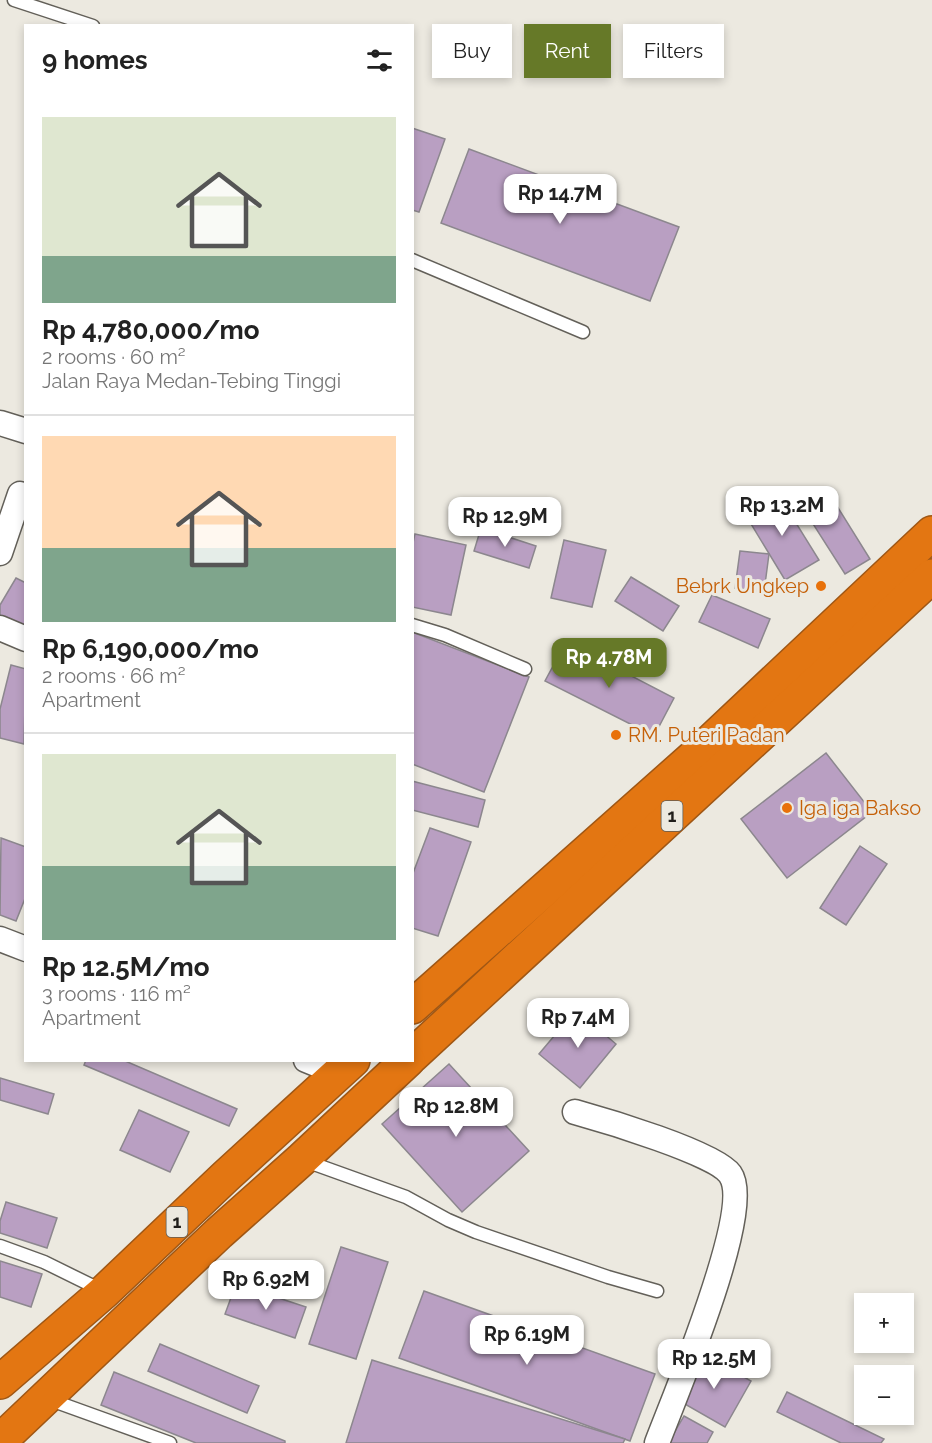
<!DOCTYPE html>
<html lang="en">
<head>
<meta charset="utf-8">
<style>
  body { margin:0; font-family:Raleway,sans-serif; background:#f2f2f2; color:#222; height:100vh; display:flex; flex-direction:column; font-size:22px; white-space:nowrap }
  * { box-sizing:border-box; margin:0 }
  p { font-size:20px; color:#767676 }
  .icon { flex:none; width:33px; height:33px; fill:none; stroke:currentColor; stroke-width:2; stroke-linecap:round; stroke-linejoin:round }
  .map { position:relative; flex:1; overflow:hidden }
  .sheet { position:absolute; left:24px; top:24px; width:390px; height:1038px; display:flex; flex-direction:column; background:#fff; border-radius:0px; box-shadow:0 3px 9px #0003 }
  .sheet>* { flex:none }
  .guide { position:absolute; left:432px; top:24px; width:410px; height:54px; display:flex; gap:12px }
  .buttons { position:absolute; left:854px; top:1293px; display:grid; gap:12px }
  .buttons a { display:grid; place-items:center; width:60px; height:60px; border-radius:0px; background:#fff; box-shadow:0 3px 9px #0003; font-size:30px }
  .price { position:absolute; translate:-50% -51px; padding:0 14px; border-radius:12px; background:#fff; color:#222; font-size:20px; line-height:39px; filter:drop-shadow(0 2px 3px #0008) }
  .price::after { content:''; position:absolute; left:50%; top:36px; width:18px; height:14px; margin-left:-9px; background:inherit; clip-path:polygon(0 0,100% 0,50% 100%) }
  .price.on { background:#667928; color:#fff }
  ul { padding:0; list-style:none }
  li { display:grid; align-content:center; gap:12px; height:318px; padding:0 18px }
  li+li { border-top:2px solid #e0e0e0 }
  li span { display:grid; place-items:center; height:186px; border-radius:0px; color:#555 }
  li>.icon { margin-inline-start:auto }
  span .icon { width:108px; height:108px; fill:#fffc; stroke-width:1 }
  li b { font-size:26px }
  h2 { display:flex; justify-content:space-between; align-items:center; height:72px; padding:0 18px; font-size:26px }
  .pill { padding:0 21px; border-radius:0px; background:#fff; box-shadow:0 3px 9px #0003; font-size:21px; line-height:54px }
  .pill.on { background:#667928; color:#fff }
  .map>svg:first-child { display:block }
  .building { fill:#b99fc2; stroke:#8c878e; stroke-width:1.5 }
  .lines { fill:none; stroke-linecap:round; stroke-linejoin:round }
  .lane-casing { stroke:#636059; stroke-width:15 }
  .street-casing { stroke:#636059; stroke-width:27 }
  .highway-casing { stroke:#9f5715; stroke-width:36 }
  .lane { stroke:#fff; stroke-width:12 }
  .street { stroke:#fff; stroke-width:24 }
  .highway { stroke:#e37612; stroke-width:33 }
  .food-dot { fill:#e8710a; stroke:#ece9e0; stroke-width:2 }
  .labels { text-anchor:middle; stroke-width:6; stroke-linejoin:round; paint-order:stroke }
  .shield { fill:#ece9e0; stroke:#5d5b56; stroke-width:1.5 }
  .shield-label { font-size:18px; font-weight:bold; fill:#201e1b }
  .food-label { font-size:20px; fill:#c56008; stroke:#ece9e0; text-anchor:start }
</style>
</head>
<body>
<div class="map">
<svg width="932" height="1443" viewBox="0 0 932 1443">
  <rect width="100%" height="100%" fill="#ece9e0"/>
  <g class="building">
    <polygon points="412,128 445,139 419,212 412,210"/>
    <polygon points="469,149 679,227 650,301 441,223"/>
    <polygon points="827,490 870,559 845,574 801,505"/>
    <polygon points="778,494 819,560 785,580 745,514"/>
    <polygon points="481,528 536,546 529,568 474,551"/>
    <polygon points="415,534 466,545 451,615 412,607 412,547"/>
    <polygon points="564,540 606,550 592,607 551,598"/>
    <polygon points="740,551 769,554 764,592 735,588"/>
    <polygon points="631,577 679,606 663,631 615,601"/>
    <polygon points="16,578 26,583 26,637 0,622 0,605"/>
    <polygon points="712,595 770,619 758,648 699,622"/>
    <polygon points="412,632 529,677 484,792 412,764"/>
    <polygon points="566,642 674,698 654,736 545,681"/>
    <polygon points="11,665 26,669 24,744 0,738 0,709"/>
    <polygon points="826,753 872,812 787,878 741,819"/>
    <polygon points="412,781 485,800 478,827 412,810"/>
    <polygon points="430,828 471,842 438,936 412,928 412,876"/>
    <polygon points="1,838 26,847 26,896 16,921 0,915"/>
    <polygon points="860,846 887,864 846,925 820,908"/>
    <polygon points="576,1010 616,1044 580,1088 539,1054"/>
    <polygon points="86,1060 123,1060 237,1109 229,1126 84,1065"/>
    <polygon points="449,1064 529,1151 462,1212 382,1124"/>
    <polygon points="0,1078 54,1094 48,1114 0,1100"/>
    <polygon points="139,1110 189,1132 170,1172 120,1150"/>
    <polygon points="6,1202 57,1218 47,1248 0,1233 0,1221"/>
    <polygon points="341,1247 388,1262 356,1359 309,1344"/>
    <polygon points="0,1261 42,1274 31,1307 0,1297"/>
    <polygon points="236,1284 306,1307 295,1338 225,1314"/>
    <polygon points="424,1291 655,1374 630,1441 399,1358"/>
    <polygon points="160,1344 259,1386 247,1413 148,1371"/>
    <polygon points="702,1353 751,1381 725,1427 676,1399"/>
    <polygon points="372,1360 625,1439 623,1443 346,1443"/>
    <polygon points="114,1372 285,1441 285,1443 196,1443 101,1405"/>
    <polygon points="787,1392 884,1439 881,1443 841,1443 777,1412"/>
    <polygon points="684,1416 713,1432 707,1443 668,1443"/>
  </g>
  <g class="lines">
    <defs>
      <g id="lane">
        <polyline points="14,0 93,26"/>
        <polyline points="412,260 583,332"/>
        <polyline points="412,625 445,635 525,669"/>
        <polyline points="303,1160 406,1197 448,1220 476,1232 608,1277 657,1291"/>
        <polyline points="0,1246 44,1262 103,1291"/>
        <polyline points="48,1399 170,1443"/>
      </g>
      <g id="street">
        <polyline points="0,423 26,431"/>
        <polyline points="0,553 20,494"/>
        <polyline points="0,628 26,639"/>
        <polyline points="0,939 26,949"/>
        <polyline points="306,1060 338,1073"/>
        <path d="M 575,1112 C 604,1120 715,1153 730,1174 C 755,1209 673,1400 657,1443"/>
      </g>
      <g id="highway">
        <polyline points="412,1007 696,755 932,533"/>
        <polyline points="412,1056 932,576"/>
        <polyline points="0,1382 104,1292 225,1177 353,1060"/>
        <polyline points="0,1441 219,1233 302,1159 408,1060"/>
      </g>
    </defs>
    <use href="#lane" class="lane-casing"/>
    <use href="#street" class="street-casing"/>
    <use href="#highway" class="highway-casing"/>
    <use href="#lane" class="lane"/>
    <use href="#street" class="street"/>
    <use href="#highway" class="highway"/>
  </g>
  <g class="food-dot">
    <circle cx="821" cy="586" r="6"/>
    <circle cx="616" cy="735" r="6"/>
    <circle cx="787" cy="808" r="6"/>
  </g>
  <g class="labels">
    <g class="shield">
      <rect x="661.5" y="801" width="21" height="30" rx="4.5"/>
      <rect x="166.5" y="1207" width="21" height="30" rx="4.5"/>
    </g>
    <g class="shield-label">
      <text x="672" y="822">1</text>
      <text x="177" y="1228">1</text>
    </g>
    <g class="food-label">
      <text x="809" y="593" text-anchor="end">Bebrk Ungkep</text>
      <text x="628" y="742">RM. Puteri Padan</text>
      <text x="799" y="815">Iga iga Bakso</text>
    </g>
  </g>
</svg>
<div class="buttons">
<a>+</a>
<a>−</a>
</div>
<b class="price" style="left:560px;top:225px">Rp 14.7M</b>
<b class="price" style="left:782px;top:537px">Rp 13.2M</b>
<b class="price" style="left:505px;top:548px">Rp 12.9M</b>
<b class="price on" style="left:609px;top:689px">Rp 4.78M</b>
<b class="price" style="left:578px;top:1049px">Rp 7.4M</b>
<b class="price" style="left:456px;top:1138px">Rp 12.8M</b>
<b class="price" style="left:266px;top:1311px">Rp 6.92M</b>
<b class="price" style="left:527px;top:1366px">Rp 6.19M</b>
<b class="price" style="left:714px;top:1390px">Rp 12.5M</b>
<div class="guide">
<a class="pill">Buy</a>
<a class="pill on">Rent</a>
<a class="pill">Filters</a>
</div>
<section class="sheet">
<h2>9 homes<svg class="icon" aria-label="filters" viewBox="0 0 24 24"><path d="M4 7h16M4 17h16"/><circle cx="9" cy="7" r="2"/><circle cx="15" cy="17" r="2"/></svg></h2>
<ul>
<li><span style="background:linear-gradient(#dfe7d0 75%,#7fa58c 0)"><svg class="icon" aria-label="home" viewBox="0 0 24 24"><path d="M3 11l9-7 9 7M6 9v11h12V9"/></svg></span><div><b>Rp 4,780,000/mo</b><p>2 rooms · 60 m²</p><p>Jalan Raya Medan-Tebing Tinggi</p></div></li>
<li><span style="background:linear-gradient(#ffd9b3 60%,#7fa58c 0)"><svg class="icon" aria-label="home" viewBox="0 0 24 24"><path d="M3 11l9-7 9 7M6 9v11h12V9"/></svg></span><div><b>Rp 6,190,000/mo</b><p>2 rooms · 66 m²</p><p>Apartment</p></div></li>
<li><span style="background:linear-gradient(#dfe7d0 60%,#7fa58c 0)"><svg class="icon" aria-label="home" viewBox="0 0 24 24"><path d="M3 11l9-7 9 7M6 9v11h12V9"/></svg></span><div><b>Rp 12.5M/mo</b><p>3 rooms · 116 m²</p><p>Apartment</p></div></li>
</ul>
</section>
</div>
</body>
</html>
